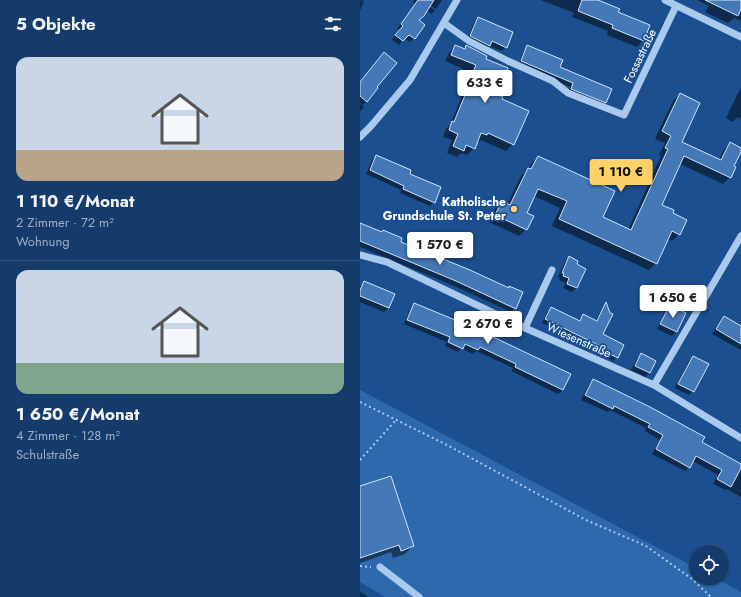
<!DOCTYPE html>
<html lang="de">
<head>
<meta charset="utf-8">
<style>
  body { margin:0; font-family:Jost,sans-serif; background:#1d4271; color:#f1f3f6; height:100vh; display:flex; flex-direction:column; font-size:15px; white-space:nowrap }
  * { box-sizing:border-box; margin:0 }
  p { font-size:13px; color:#9dadc1 }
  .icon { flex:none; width:22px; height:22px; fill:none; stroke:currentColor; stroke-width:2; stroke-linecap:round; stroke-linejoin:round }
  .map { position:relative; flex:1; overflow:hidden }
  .details { display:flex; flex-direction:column; background:#143b6b; width:360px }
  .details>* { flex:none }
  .fabs { position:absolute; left:329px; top:545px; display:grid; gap:8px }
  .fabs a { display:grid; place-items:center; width:40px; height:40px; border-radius:50%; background:#143b6b; box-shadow:0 1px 3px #0004,0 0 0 1px #33557e; font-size:20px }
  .price { position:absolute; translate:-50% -34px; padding:0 9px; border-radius:4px; background:#fff; color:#222; font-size:13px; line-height:26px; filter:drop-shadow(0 1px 2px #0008) }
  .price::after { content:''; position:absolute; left:50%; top:24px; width:12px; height:9px; margin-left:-6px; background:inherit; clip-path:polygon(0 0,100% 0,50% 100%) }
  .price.active { background:#ffd166; color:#111 }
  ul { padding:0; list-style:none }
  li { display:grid; align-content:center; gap:8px; height:212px; padding:0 16px }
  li+li { border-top:1px solid #33557e }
  li span { display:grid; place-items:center; height:124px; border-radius:12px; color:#555 }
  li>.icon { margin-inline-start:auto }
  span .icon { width:72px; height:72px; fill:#fffc; stroke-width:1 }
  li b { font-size:17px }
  h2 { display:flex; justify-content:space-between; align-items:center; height:48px; padding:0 16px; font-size:17px }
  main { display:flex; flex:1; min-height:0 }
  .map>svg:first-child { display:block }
  .green { fill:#2e69ad }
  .shadow { fill:#0007 }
  .building { fill:#4478b7; stroke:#cfe3fa }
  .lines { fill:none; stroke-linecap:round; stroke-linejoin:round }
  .path { stroke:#a9c9ee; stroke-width:2; stroke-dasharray:2 3; stroke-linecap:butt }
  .minor { stroke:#a9c9ee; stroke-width:7 }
  .poi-dot { fill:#ffd166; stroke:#1b4f8f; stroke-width:1.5 }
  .labels { text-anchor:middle; stroke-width:3.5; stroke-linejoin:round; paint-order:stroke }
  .street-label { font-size:12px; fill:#fff; stroke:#1b4f8f }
  .poi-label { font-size:12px; font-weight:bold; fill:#fff; stroke:#1b4f8f; text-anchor:end }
</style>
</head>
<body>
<main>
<section class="details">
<h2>5 Objekte<svg class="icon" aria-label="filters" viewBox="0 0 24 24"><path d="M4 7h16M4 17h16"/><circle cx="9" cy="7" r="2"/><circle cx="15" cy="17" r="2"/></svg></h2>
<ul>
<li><span style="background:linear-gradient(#c9d6e8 75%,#b9a48a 0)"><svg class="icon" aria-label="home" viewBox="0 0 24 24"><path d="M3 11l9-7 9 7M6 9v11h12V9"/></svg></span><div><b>1 110 €/Monat</b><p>2 Zimmer · 72 m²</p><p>Wohnung</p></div></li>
<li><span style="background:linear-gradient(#c9d6e8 75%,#7fa58c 0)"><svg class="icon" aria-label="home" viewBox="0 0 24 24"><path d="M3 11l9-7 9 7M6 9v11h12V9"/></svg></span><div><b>1 650 €/Monat</b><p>4 Zimmer · 128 m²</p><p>Schulstraße</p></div></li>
</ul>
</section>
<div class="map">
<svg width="381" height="597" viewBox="0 0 381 597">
  <rect width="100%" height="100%" fill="#1b4f8f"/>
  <polygon class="green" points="0,390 336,568 336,578 355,578 381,592 381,597 25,597 0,582"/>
  <g class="shadow">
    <polygon points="0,0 4,1 0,11"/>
    <polygon points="54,0 82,0 76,9 66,3 65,5 75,10 72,14 66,10 58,20 64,25 54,38 50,42 44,38 39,45 32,40 39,30 37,29 55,4 53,2"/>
    <polygon points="181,0 235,0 283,40 277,47 247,35 248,31 212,17 214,13"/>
    <polygon points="337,0 381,0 381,21 374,18 368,23 345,12 349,6"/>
    <polygon points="118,19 146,47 142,51 129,46 125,50 107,40 114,23"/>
    <polygon points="95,46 103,50 107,46 124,59 153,144 146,151 121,140 119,142 117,141 114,148 107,155 101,153 97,157 87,153 92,140 83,137 86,129 90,125 97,108 104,90 102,90 110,72 85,61 89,53"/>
    <polygon points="168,47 199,68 245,102 241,106 207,93 210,87 158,65 164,51"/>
    <polygon points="0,82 16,87 7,101 2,105 4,107 0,111 0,105 1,104 0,103"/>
    <polygon points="381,87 381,119 377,117 373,122 366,118"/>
    <polygon points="320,94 321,142 359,160 363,151 370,143 381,149 372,167 370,177 363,184 320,164 301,205 311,213 319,234 312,241 307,239 296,263 289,270 192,226 200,208 176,197 174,197 166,213 166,229 159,236 129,222 135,209 142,202 147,205 161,176 168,169 169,169 171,164 178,157 242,218 268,230 301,156 299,155 305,143 295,139 313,101"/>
    <polygon points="17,156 49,174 74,202 70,206 40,193 41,190 6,174 12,160"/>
    <polygon points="0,224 39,242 155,308 151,312 92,285 0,247"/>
    <polygon points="209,258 216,288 212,292 203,288 206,283 199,280 200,278 198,277 205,262"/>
    <polygon points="4,282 33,294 28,308 24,312 0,302 0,286"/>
    <polygon points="55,304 203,390 198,394 151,371 153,368 116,351 113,354 101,348 98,352 85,346 87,342 44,324 51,308"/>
    <polygon points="246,304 241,335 257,357 253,361 240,355 241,352 182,323 187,312 191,308 218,321 223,316 236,321 243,307"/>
    <polygon points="310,306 325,313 316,332 312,336 297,329 306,310"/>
    <polygon points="364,317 381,327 381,350 352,334 360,321"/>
    <polygon points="281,354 294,361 289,373 285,377 271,370 277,359"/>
    <polygon points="333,357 333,391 329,395 315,388 329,361"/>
    <polygon points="233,380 381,465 381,497 367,489 366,490 353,484 358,475 333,461 329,467 325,471 292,454 300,440 285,431 286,428 250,410 248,412 221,400 229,384"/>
    <polygon points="0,487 53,546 45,554 33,558 31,552 0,563"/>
    <polygon points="0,592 1,592 8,597 0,597"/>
  </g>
  <g class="building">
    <polygon points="58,0 74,0 64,16 59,20 65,25 55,39 49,35 43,41 35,35 43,26 41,24"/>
    <polygon points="222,0 238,0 260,9 258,12 290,25 284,41 252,28 253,25 218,11"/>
    <polygon points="345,0 381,0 381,9 378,16"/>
    <polygon points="118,17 153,32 147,48 132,41 130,46 110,36"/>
    <polygon points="95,45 105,49 106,45 127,56 126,59 148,68 137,94 143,97 142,99 169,111 154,145 128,133 127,135 121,133 115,149 106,145 104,151 93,146 98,134 89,130 92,121 94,122 103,100 110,83 108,83 116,65 91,55"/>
    <polygon points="167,45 203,60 200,67 252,89 246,103 211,89 213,83 161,61"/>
    <polygon points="24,52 37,63 17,87 18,88 7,102 0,96 0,82"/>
    <polygon points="320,93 340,103 322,142 361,160 370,142 381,148 381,152 374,166 376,167 371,178 324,156 302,205 314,210 313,213 327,220 320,235 312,231 297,264 199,219 207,201 178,189 167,213 174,216 167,230 135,215 142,201 150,205 168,168 171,169 178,156 255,191 243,217 271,230 308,149 305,148 311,136 302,131"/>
    <polygon points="16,155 51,170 50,174 81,187 75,203 43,189 44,186 10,170"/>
    <polygon points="0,223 22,232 23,230 42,238 41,242 69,254 78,257 110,270 149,288 149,286 163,292 156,309 96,281 0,241"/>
    <polygon points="209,256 218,261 217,264 226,269 217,288 207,284 209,278 203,276 204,273 202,273"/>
    <polygon points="4,281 35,294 29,308 0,296 0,290"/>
    <polygon points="246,302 250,313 253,314 243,334 264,345 258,358 243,351 244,348 185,319 191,307 220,321 223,314 237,321"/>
    <polygon points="54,303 112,327 211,374 203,390 155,367 156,364 120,347 118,350 105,344 103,349 88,342 90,337 47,320"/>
    <polygon points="310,305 326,313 317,332 300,324"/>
    <polygon points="364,316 381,326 381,344 356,329"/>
    <polygon points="281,353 296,361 290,373 275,366"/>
    <polygon points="333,356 349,364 334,392 318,384"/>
    <polygon points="233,379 290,407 345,437 342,442 381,464 381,468 371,487 357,479 362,470 336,456 330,468 296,449 303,435 288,427 290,424 254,406 253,409 225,395"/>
    <polygon points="31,476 54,546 41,551 39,545 0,558 0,486"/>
  </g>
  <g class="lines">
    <g class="path">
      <polyline points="0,402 87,445 226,520 286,546 332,579 351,597"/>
      <polyline points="0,460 36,420"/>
      <polyline points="0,566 11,567"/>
    </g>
    <g class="minor">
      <polyline points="305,0 381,37"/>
      <polyline points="84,23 109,41 148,61 193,81 208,93 264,115 316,6"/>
      <polyline points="0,137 11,126 50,80 97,0"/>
      <polyline points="0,255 27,262 165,328 294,385 381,438"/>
      <polyline points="165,328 192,270"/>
      <polyline points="294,385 381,236"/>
      <polyline points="20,567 59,597"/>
    </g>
  </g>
  <circle class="poi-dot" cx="154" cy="209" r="4"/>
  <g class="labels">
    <g class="street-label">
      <text transform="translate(280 56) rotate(-64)" y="4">Fossastraße</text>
      <text transform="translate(219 340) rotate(24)" y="4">Wiesenstraße</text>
    </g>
    <g class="poi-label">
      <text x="146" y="206">Katholische<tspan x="146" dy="14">Grundschule St. Peter</tspan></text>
    </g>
  </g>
</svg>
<div class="fabs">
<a><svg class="icon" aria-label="locate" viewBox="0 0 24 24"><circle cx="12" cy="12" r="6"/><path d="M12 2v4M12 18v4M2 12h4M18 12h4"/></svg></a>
</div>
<b class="price" style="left:125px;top:104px">633 €</b>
<b class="price active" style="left:261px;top:193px">1 110 €</b>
<b class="price" style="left:80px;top:266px">1 570 €</b>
<b class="price" style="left:313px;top:319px">1 650 €</b>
<b class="price" style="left:128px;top:345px">2 670 €</b>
</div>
</main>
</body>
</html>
